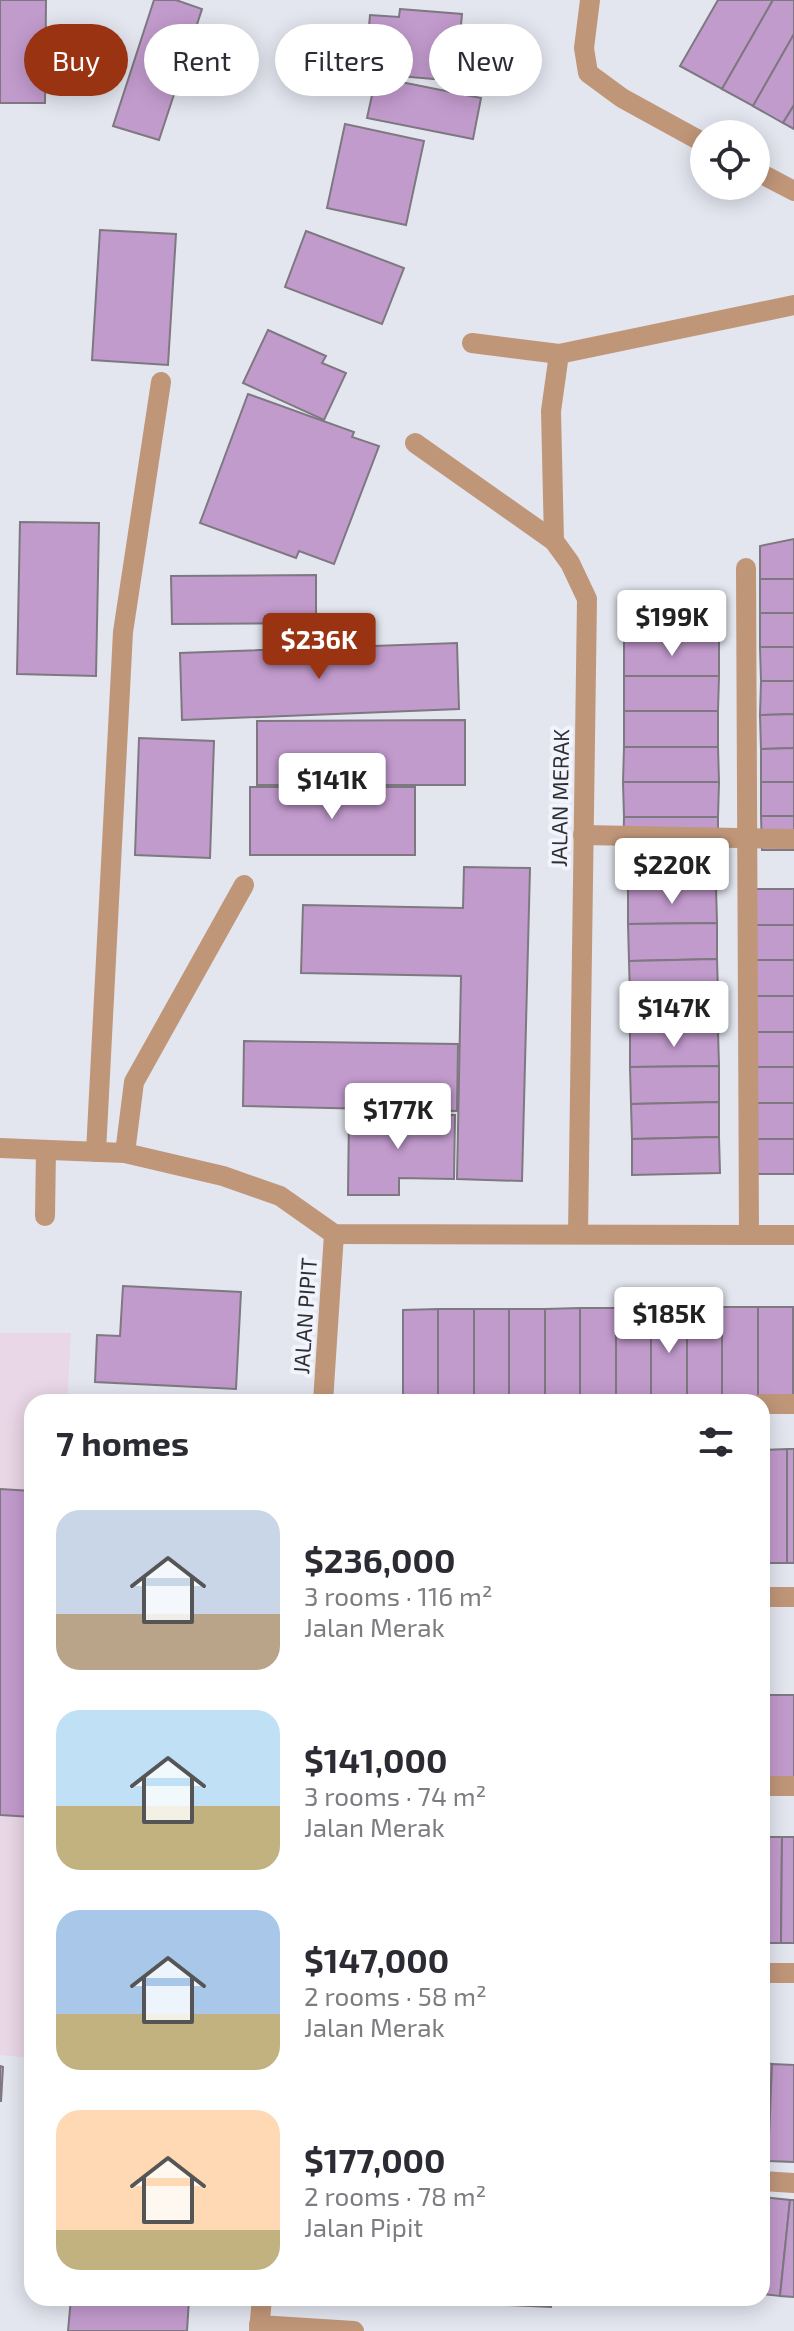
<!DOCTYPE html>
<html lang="en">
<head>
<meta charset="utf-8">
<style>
  body { margin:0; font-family:"Exo 2",sans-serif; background:#f7f7f7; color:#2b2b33; height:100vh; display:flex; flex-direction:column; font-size:30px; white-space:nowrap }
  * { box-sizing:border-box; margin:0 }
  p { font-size:26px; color:#7c7c81 }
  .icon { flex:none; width:44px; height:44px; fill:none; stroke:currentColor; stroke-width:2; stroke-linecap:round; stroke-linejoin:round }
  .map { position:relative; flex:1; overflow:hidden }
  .side { position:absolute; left:24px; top:1394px; width:746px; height:912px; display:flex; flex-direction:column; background:#fff; border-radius:24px; box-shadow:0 4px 20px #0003 }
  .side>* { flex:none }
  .guide { position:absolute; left:24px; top:24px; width:746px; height:72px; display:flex; gap:16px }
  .tools { position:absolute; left:690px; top:120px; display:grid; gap:16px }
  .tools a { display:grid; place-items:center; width:80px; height:80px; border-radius:50%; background:#fff; box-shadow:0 4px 20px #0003; font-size:40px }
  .price { position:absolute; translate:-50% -68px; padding:0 18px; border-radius:8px; background:#fff; color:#222; font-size:26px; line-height:52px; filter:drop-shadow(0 2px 4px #0008) }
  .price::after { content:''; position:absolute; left:50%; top:48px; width:24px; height:18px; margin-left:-12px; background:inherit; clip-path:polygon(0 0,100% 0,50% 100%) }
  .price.active { background:#9a3312; color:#fff }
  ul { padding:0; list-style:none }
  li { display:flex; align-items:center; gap:24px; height:200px; padding:0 32px }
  li span { display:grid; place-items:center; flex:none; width:224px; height:160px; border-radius:24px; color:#555 }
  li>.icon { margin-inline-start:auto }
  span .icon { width:96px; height:96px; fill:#fffc; stroke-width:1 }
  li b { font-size:34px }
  h2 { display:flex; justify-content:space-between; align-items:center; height:96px; padding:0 32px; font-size:34px }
  .chip { padding:0 28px; border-radius:36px; background:#fff; box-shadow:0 4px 20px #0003; font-size:28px; line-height:72px }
  .chip.active { background:#9a3312; color:#fff }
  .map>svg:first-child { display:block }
  .commercial { fill:#e9d6e6 }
  .building { fill:#c29bcd; stroke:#7e7880; stroke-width:2 }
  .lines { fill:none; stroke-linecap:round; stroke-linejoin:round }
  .minor { stroke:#c09679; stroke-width:20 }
  .labels { text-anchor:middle; stroke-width:8; stroke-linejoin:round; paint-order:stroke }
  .street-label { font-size:22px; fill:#2e2f33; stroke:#f1f4fd }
</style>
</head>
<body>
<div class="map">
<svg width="794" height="2331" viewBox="0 0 794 2331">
  <rect width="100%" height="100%" fill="#e3e6ef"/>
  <polygon class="commercial" points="0,1333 71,1333 67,1402 32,1402 31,2058 0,2055"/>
  <g class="building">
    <polygon points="0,0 46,0 45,103 0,103"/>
    <polygon points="154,0 176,0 202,9 159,140 113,126"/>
    <polygon points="718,0 773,0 722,89 680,66"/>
    <polygon points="773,0 794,0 794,34 753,106 722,89"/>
    <polygon points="400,9 462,14 456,81 365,73 370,15 399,17"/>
    <polygon points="794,34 794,105 783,123 753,106"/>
    <polygon points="376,77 481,98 473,139 367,118"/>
    <polygon points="794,105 794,129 783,123"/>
    <polygon points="345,124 424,141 406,225 327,208"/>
    <polygon points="100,230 176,234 168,365 92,360"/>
    <polygon points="306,231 404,268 382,324 285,287"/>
    <polygon points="268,330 326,356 322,363 346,373 324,420 243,383"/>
    <polygon points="248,394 354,432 352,437 379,446 334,564 299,551 296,558 200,523"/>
    <polygon points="20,522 99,523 96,676 17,674"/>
    <polygon points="794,539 794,579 760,579 760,546"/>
    <polygon points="316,575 316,623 172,624 171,576"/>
    <rect x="760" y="579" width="34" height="34"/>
    <rect x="624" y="606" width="95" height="35"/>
    <rect x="760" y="613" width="34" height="34"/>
    <rect x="624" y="641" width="95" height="35"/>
    <polygon points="457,643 459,709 182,720 180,653"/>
    <polygon points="760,647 794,647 794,681 761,681"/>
    <polygon points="624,676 719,676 718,711 624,711"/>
    <polygon points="761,681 794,681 794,714 760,715"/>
    <rect x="624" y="711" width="94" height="36"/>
    <polygon points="794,714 794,748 761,749 760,715"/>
    <polygon points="465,720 465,785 257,785 257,721"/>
    <polygon points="139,738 214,741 210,858 135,855"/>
    <polygon points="624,747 718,747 719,782 623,782"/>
    <polygon points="794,748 794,782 761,782 761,749"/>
    <polygon points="623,782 719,782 718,817 624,817"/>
    <rect x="761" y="782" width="33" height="34"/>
    <rect x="250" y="787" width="165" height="68"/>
    <polygon points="761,816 794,816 794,850 762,850"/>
    <polygon points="624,817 718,817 718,852 623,853"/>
    <polygon points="464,867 530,868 522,1181 457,1179 461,976 301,973 303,905 463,908"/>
    <polygon points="716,887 717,923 628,924 628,889"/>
    <rect x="754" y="889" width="40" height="36"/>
    <polygon points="717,923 717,959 629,961 628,924"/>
    <rect x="754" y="925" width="40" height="35"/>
    <polygon points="717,959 718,994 630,996 629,961"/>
    <rect x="754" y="960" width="40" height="36"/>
    <polygon points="718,994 718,1030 630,1032 630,996"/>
    <rect x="754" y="996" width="40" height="36"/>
    <polygon points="718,1030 719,1066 630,1067 630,1032"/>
    <rect x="754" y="1032" width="40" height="35"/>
    <polygon points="244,1041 458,1044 457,1111 243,1106"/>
    <polygon points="719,1066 719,1102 631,1104 630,1067"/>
    <rect x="754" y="1067" width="40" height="36"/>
    <polygon points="719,1102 719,1137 632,1139 631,1104"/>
    <rect x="754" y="1103" width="40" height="36"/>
    <polygon points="349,1114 455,1115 454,1179 399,1178 399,1195 348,1195"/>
    <polygon points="719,1137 720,1173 632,1175 632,1139"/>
    <rect x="754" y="1139" width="40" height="35"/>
    <polygon points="123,1286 241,1292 236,1389 95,1382 97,1335 120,1336"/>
    <rect x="722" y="1307" width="36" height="95"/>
    <polygon points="722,1307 722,1402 687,1402 687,1308"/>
    <polygon points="758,1307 793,1307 793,1405 758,1402"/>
    <rect x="793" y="1307" width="1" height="98"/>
    <rect x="580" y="1308" width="36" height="94"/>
    <polygon points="580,1308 580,1402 545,1402 545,1309"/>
    <rect x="616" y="1308" width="35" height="94"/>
    <rect x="651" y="1308" width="36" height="94"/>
    <polygon points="438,1309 438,1402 403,1402 403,1310"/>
    <rect x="438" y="1309" width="36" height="93"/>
    <rect x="474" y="1309" width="35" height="93"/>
    <rect x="509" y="1309" width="36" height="93"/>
    <rect x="787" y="1449" width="7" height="114"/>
    <polygon points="787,1449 787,1563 762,1563 762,1450"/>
    <polygon points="0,1489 32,1491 32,1817 0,1815"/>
    <rect x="762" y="1695" width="2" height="93"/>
    <rect x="764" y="1695" width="30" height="93"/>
    <polygon points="762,1837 782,1837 781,1943 762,1943"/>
    <polygon points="782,1837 794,1837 794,1943 781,1943"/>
    <polygon points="762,2063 772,2064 768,2161 762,2161"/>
    <polygon points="772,2064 794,2065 794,2162 768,2161"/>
    <polygon points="0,2066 3,2067 1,2101 0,2101"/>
    <polygon points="762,2197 790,2200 780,2296 762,2294"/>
    <polygon points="790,2200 794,2200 794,2297 780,2296"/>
    <polygon points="71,2298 189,2299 187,2331 68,2331"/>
    <polygon points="333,2298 376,2298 376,2300"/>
    <polygon points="376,2298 420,2298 420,2302 376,2300"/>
    <polygon points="420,2298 464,2298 464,2304 420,2302"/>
    <polygon points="464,2298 507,2298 507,2305 464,2304"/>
    <polygon points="507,2298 551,2298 551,2307 507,2305"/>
  </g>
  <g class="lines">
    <g class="minor">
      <polyline points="590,0 584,48 588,73 622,98 704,143"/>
      <polyline points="756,171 794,191"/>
      <polyline points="472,343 559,354"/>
      <polyline points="415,443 554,541 570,563 587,599 578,1234"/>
      <polyline points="554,541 551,411 559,354 794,305"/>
      <polyline points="746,568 749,1235"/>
      <polyline points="583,835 794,839"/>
      <polyline points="0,1148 125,1153 223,1176 280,1196 334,1234 794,1235"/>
      <polyline points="96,1152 123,632 161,382"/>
      <polyline points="125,1153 134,1082 244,885"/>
      <polyline points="45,1216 46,1150"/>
      <polyline points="323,1402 334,1234"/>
      <polyline points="762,1404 794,1404"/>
      <polyline points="762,1597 794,1597"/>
      <polyline points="762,1786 794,1786"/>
      <polyline points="762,1973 794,1973"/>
      <polyline points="762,2181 794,2183"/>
      <polyline points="259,2325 354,2331"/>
      <polyline points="259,2331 262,2298"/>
    </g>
  </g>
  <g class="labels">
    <g class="street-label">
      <text transform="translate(560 798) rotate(-89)" y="8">JALAN MERAK</text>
      <text transform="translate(305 1316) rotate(-86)" y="8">JALAN PIPIT</text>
    </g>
  </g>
</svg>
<div class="tools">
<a><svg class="icon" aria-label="locate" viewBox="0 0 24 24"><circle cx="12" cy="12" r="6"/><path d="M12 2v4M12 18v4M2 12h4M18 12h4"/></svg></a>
</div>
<b class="price" style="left:672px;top:658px">$199K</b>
<b class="price active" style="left:319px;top:681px">$236K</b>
<b class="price" style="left:332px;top:821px">$141K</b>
<b class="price" style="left:672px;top:906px">$220K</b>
<b class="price" style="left:674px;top:1049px">$147K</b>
<b class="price" style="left:398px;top:1151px">$177K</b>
<b class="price" style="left:669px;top:1355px">$185K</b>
<div class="guide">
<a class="chip active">Buy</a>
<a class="chip">Rent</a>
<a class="chip">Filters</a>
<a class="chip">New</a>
</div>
<section class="side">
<h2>7 homes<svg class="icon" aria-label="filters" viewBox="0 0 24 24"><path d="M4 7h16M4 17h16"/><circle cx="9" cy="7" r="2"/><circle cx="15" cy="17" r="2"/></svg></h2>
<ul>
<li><span style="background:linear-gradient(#c9d6e8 65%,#b9a48a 0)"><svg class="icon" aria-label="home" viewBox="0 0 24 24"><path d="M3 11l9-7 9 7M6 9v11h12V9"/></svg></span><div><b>$236,000</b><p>3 rooms · 116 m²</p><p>Jalan Merak</p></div></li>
<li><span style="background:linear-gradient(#bfe0f5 60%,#c2b280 0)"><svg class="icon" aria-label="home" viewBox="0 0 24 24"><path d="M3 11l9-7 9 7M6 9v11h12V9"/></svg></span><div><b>$141,000</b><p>3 rooms · 74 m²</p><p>Jalan Merak</p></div></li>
<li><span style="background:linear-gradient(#a9c7e8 65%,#c2b280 0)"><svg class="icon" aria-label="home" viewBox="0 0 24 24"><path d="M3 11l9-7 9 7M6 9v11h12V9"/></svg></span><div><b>$147,000</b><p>2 rooms · 58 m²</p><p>Jalan Merak</p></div></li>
<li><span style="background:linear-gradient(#ffd9b3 75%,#c2b280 0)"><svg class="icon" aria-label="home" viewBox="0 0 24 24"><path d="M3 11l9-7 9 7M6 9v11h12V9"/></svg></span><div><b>$177,000</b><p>2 rooms · 78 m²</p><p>Jalan Pipit</p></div></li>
</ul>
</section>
</div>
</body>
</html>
